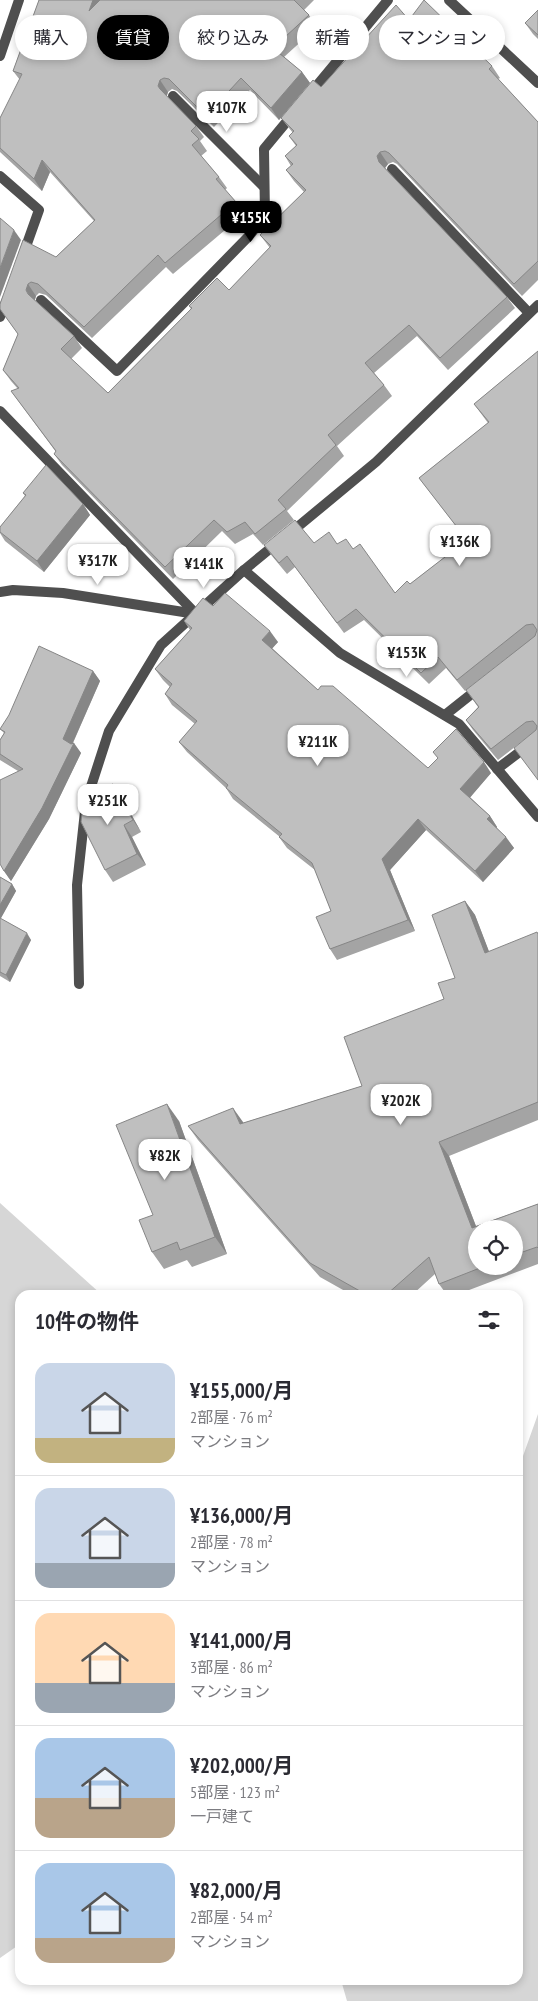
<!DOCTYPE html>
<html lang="ja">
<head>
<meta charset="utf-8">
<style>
  body { margin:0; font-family:"PT Sans Narrow","Noto Sans JP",sans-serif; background:#f7f7f7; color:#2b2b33; height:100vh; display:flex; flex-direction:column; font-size:19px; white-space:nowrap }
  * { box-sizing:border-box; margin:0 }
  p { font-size:16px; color:#7c7c81 }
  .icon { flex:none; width:28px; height:28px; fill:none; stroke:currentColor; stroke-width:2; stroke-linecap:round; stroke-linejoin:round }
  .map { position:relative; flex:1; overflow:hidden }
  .panel { position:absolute; left:15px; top:1290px; width:508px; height:695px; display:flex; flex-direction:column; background:#fff; border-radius:15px; box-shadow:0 2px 8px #0003 }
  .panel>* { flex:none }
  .guide { position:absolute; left:15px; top:15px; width:509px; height:45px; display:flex; gap:10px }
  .fabs { position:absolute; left:468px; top:1220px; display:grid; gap:10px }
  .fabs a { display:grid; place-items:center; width:55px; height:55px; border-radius:50%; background:#fff; box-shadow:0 2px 8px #0003; font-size:25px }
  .price { position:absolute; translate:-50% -42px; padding:0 11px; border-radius:10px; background:#fff; color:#222; font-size:16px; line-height:32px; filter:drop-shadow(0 1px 2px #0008) }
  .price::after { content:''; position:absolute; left:50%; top:30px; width:15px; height:11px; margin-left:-8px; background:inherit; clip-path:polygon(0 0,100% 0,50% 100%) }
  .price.active { background:#000; color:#fff }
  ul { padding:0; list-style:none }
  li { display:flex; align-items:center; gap:15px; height:125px; padding:0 20px }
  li+li { border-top:1px solid #e1e1e2 }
  li span { display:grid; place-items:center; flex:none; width:140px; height:100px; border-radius:15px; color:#555 }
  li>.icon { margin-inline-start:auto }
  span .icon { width:60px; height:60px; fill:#fffc; stroke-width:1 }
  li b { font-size:21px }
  h2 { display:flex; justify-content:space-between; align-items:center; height:60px; padding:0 20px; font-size:21px }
  .pill { padding:0 18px; border-radius:22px; background:#fff; box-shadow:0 2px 8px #0003; font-size:18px; line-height:45px }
  .pill.active { background:#000; color:#fff }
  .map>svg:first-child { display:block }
  .green { fill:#d6d6d6 }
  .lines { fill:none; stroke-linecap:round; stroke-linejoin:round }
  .street { stroke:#4f4f4f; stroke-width:10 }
  .wall { fill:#a4a4a4; fill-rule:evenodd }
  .shaded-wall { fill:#868686 }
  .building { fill:#bfbfbf; stroke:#868686 }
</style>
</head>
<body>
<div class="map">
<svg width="538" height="2001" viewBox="0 0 538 2001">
  <rect width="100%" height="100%" fill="#fff"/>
  <g class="green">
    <polygon points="0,1203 102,1295 20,1295 20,1944 0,1958"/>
    <polygon points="538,1414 538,2001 347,2001 341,1980 518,1980 518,1470"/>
  </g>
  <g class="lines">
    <g class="street">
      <polyline points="449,0 538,83"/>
      <polyline points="0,56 19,0"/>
      <polyline points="309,95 388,0"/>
      <polyline points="173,96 264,187"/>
      <polyline points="392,169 529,313"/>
      <polyline points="0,176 39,210 23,255"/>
      <polyline points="41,300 117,371 249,236 265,216 264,149 293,114"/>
      <polyline points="0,317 7,299"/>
      <polyline points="0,411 196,614"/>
      <polyline points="289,534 376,462 538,305"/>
      <polyline points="244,570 340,653 459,724 538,817"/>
      <polyline points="0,592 13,590 63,593 196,614"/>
      <polyline points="445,715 479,688"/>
      <polyline points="497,769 538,738"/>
      <polyline points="79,984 77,885 86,802 109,731 161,645 244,570 277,543"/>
    </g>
  </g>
  <g class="wall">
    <polygon points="39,0 314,0 304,10 309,15 317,27 284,57 302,72 310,83 279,120 250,90 214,127 177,91 172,89 168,92 167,96 196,126 204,137 200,141 207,151 201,156 219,177 227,188 225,190 236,202 244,214 173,274 166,267 92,338 46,295 39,293 36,296 35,300 74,336 82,348 71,359 108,393 191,309 189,306 229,290 270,248 260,235 304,192 294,181 286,170 291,166 285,156 296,146 289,136 293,133 281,118 409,20 492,66 500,78 498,79 538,122 538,280 522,296 397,164 393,162 388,164 385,168 386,169 507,297 515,308 448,370 417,336 374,373 384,385 392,396 337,446 344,456 287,511 294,520 263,545 253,534 235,544 222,531 173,579 62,465 54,454 56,452 11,391 18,389 11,381 3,370 18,334 0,309 94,221 50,172 42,191 0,152 0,118 20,80 13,71"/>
    <polygon points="538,10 538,39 533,34 525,23"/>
    <polygon points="538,351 538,781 529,736 498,760 473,730 466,720 478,707 466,690 535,636 465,691 446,668 429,684 364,620 344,633 295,567 287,574 272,556 264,545 314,543 337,544 353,549 395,593 410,584 467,540 419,478 488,423 474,404"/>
    <polygon points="23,493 83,504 90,515 44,572 5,541 0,533 0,527 25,496"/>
    <polygon points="213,606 278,642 272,648 318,690 428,768 491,773 470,797 490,816 497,827 497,828 514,848 483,882 426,830 390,870 415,931 337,960 330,949 331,911 315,870 287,848 279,837 280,837 233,799 226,788 187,752 179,742 195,724 172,705 165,694 170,687 163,680 155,669 190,630 184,621"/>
    <polygon points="93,671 100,681 73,743 81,753 49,819 11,881 4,871 18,771 0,760 0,740 4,733 0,729"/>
    <polygon points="113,784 121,796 141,832 132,837 146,865 113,882 105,870"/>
    <polygon points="0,877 12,884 16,891 0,919 31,940 10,982 0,976"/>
    <path d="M 465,901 L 475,915 L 489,952 L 538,933 L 538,1120 L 449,1156 L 476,1226 L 538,1204 L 538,1264 L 456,1295 L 447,1295 L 439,1284 L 435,1274 L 412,1295 L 352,1295 L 320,1277 L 198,1140 L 188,1126 L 243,1123 L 362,1086 L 444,999 L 455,978 ZM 514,1229 L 514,1266 L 476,1266 Z"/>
    <polygon points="179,1121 227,1254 192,1267 187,1260 164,1269 152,1252 153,1215"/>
  </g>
  <g class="shaded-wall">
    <polygon points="93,0 106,0 89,11"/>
    <polygon points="302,72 310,83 279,120 271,108"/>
    <polygon points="160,80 168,92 166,97 158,86"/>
    <polygon points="380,152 388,164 385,168 387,174 379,162 377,156"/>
    <polygon points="42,160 50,172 42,191 34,179"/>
    <polygon points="14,230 21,240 0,297 0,268"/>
    <polygon points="28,284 36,296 34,302 36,305 26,290"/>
    <polygon points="83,504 90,515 44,572 37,561"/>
    <polygon points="270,631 278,642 270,651 262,640"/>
    <polygon points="93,671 100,681 70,749 63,739"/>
    <polygon points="74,743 81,753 49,819 11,881 4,871"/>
    <polygon points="484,762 491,773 468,800 460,789"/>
    <polygon points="113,784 121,796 141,832 133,820"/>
    <polygon points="490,816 497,827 495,830 487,819"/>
    <polygon points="418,819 426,830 390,870 415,931 408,920 382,859"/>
    <polygon points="124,825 132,837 146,865 137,854"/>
    <polygon points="506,837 514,848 483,882 475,871"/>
    <polygon points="12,884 16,891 0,920 0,905"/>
    <polygon points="465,901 475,915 495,967 485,953"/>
    <polygon points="27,933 31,940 10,982 6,975"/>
    <polygon points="167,1104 179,1121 227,1254 215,1237"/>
    <polygon points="233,1108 243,1122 250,1138 240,1124"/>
    <polygon points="439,1142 449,1156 477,1229 472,1228"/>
  </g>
  <g class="building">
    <polygon points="39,0 93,0 89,11 100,0 294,0 309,15 273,48 302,72 271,108 241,78 206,116 169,79 164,78 160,80 158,86 160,89 196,126 191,131 199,139 192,145 219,177 216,179 236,202 165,263 158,255 84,327 38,284 31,282 28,284 26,290 28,294 74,336 61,349 108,393 192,308 189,306 217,278 229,290 271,246 260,235 306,190 286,170 293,164 285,156 297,145 289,136 294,131 281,118 313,80 321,87 396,5 409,20 424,0 492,66 489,69 538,122 538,261 514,284 389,153 385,151 380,152 377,156 379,162 507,297 440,358 409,325 365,363 384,385 328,435 336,445 278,500 286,509 255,534 245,522 227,532 214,520 165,567 54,454 56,451 11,391 19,388 3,370 18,334 0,309 0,304 23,240 56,257 95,220 42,160 34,179 0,148 0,118 22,74 13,71"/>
    <polygon points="538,10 538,35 525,23"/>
    <polygon points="0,218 14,230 0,268"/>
    <polygon points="538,351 538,780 514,748 536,730 537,726 533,721 526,722 491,749 466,720 479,707 466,690 535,636 537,630 533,624 526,625 457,680 438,657 421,673 356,609 337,623 287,556 279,563 264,545 295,520 314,543 329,532 337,544 346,539 353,549 360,544 395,593 407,581 410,584 467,540 419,478 489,422 474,404"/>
    <polygon points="46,465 83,504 37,561 0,532 0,527 26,495 23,493"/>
    <polygon points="225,593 270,631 262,640 318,690 321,686 333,686 428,768 438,758 433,752 456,729 484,762 460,789 490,816 487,819 506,837 475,871 418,819 382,859 408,920 330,949 316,917 331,911 312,863 279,837 282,834 226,788 228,785 179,742 197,721 165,694 172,684 155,669 192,628 184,621 203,598 213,606"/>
    <polygon points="39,646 93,671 63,739 71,744 74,743 42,808 4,871 0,864 0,780 23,769 0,754 0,740 5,732 0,729 9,715"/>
    <polygon points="113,784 133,820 124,825 137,854 105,870 81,822 83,803 89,795"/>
    <polygon points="0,877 12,884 0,905"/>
    <polygon points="465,901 485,953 537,932 538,934 538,1102 439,1142 472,1228 538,1204 538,1248 537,1247 514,1255 514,1229 476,1229 476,1266 485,1266 439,1284 429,1257 386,1295 367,1295 310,1263 188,1126 233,1108 240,1124 362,1086 344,1037 444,999 438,983 455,978 432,915"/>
    <polygon points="0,918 27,933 6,975 0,972"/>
    <polygon points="167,1104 215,1237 180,1250 177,1242 152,1252 139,1220 153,1215 116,1125"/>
  </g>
</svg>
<div class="fabs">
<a><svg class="icon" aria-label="locate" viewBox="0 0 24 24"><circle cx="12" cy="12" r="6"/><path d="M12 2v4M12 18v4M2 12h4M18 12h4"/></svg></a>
</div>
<b class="price" style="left:227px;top:133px">¥107K</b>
<b class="price active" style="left:251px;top:243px">¥155K</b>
<b class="price" style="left:460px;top:567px">¥136K</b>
<b class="price" style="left:98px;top:586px">¥317K</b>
<b class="price" style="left:204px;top:589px">¥141K</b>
<b class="price" style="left:407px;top:678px">¥153K</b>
<b class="price" style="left:318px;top:767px">¥211K</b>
<b class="price" style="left:108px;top:826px">¥251K</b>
<b class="price" style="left:401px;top:1126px">¥202K</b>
<b class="price" style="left:165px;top:1181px">¥82K</b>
<div class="guide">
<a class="pill">購入</a>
<a class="pill active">賃貸</a>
<a class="pill">絞り込み</a>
<a class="pill">新着</a>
<a class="pill">マンション</a>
</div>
<section class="panel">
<h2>10件の物件<svg class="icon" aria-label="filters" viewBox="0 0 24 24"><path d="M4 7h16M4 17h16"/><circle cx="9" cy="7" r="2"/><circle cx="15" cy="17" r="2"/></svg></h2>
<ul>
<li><span style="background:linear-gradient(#c9d6e8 75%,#c2b280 0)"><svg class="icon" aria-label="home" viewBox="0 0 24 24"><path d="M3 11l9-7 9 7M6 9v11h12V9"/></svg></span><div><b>¥155,000/月</b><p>2部屋 · 76 m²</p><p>マンション</p></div></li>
<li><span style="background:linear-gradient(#c9d6e8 75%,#9aa5b1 0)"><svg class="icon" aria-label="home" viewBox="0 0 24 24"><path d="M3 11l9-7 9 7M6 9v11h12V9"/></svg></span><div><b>¥136,000/月</b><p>2部屋 · 78 m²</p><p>マンション</p></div></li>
<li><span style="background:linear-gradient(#ffd9b3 70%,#9aa5b1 0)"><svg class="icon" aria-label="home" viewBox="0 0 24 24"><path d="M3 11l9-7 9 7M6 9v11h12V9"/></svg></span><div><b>¥141,000/月</b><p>3部屋 · 86 m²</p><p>マンション</p></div></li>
<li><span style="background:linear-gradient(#a9c7e8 60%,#b9a48a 0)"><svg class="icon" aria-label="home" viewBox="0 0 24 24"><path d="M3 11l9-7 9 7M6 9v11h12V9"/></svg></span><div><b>¥202,000/月</b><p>5部屋 · 123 m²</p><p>一戸建て</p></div></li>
<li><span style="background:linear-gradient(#a9c7e8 75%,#b9a48a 0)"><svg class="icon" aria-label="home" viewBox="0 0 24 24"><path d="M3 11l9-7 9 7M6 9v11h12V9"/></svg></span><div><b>¥82,000/月</b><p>2部屋 · 54 m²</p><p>マンション</p></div></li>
</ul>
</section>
</div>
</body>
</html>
